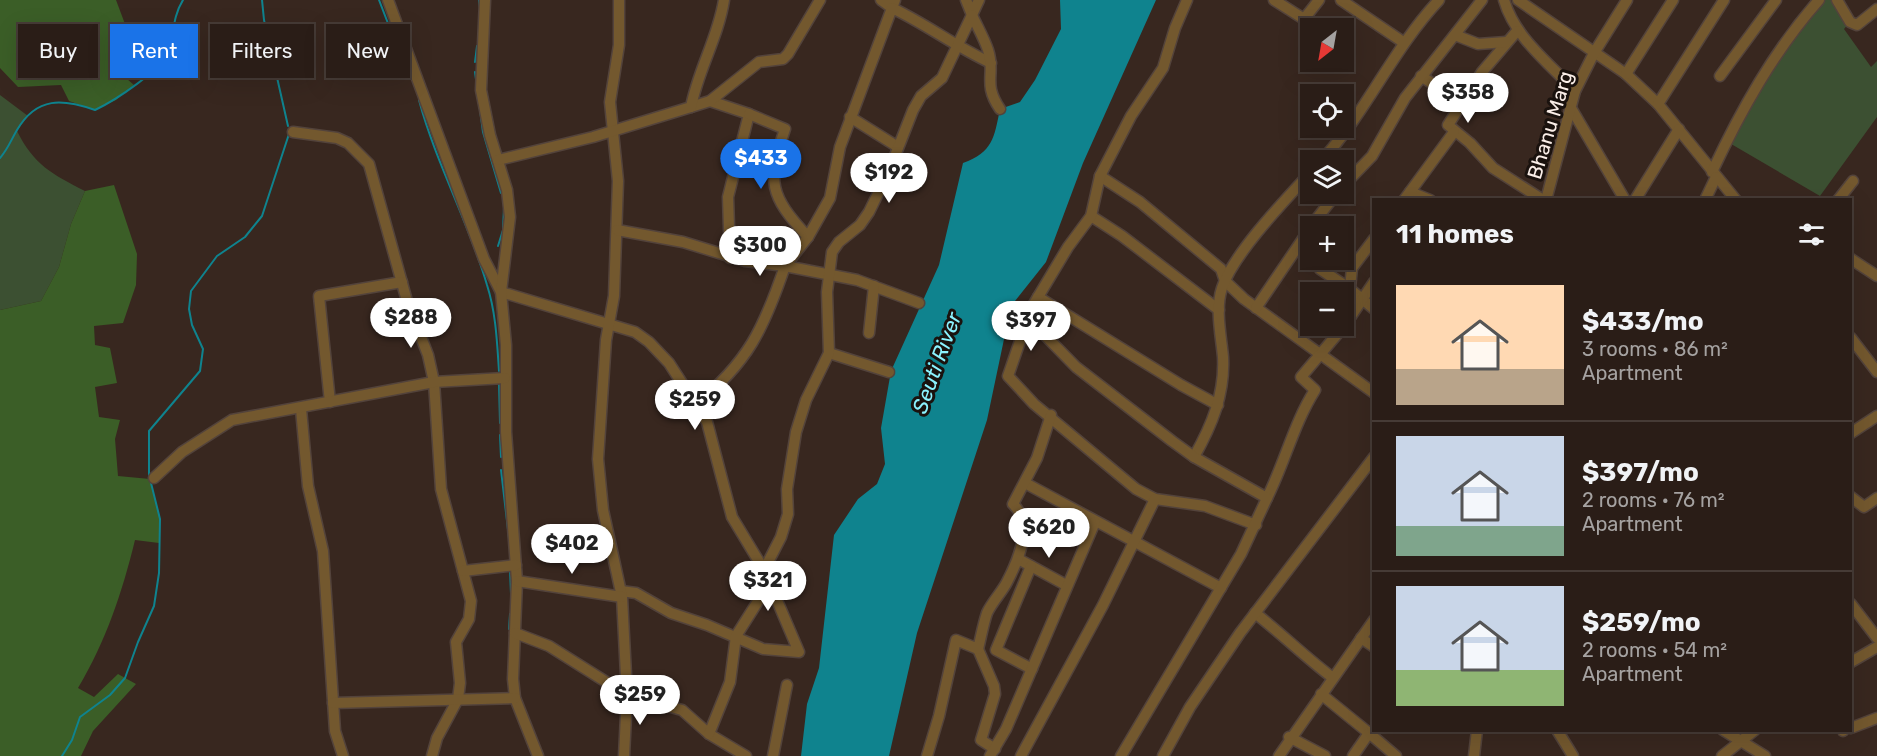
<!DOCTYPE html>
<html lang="en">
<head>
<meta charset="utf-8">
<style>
  body { margin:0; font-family:Rubik,sans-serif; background:#362a24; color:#f1f3f6; height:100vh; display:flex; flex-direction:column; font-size:22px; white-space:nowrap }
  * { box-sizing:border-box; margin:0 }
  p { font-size:20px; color:#a5a2a1 }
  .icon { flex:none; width:33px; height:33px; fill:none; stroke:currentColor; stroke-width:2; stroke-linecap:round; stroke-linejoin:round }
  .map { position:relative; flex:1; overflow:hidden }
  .drawer { position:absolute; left:1372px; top:198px; width:480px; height:534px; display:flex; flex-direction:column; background:#2a1d17; border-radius:0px; box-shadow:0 6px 24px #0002,0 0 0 2px #463b36 }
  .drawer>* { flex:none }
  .hud { position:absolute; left:18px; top:24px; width:570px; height:54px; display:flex; gap:12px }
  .needle { width:39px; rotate:211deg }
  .buttons { position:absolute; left:1300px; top:18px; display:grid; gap:12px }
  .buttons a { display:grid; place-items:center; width:54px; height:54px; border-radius:0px; background:#2a1d17; box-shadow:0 6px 24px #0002,0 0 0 2px #463b36; font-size:30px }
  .price { position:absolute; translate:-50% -51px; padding:0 14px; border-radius:21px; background:#fff; color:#222; font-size:20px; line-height:39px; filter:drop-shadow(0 2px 3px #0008) }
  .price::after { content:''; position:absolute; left:50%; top:36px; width:18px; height:14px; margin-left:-9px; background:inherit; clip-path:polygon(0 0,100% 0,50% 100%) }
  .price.selected { background:#1a73e8; color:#fff }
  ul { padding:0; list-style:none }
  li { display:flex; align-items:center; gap:18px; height:150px; padding:0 24px }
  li+li { border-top:2px solid #463b36 }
  li span { display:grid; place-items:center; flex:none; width:168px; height:120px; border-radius:0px; color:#555 }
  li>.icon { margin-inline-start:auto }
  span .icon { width:72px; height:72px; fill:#fffc; stroke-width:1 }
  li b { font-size:26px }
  h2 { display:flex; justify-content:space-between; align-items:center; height:72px; padding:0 24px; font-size:26px }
  .pill { padding:0 21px; border-radius:0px; background:#2a1d17; box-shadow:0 6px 24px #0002,0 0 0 2px #463b36; font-size:21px; line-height:54px }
  .pill.selected { background:#1a73e8; color:#fff }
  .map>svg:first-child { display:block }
  .green { fill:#3c5032 }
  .forest { fill:#3b5e27 }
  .water { fill:#0f838e }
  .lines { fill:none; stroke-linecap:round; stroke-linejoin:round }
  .stream { stroke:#0f838e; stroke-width:2 }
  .minor-casing { stroke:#53433b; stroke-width:13 }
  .minor { stroke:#73582e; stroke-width:10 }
  .labels { text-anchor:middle; stroke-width:6; stroke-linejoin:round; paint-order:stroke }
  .street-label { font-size:20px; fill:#faeee8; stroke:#1a120e }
  .water-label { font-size:21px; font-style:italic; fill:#8bf3ff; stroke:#1a120e }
</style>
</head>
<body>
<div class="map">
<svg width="1877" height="756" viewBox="0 0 1877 756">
  <rect width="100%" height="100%" fill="#38271f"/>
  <g class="green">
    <polygon points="1819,0 1837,0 1850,22 1844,29 1871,67 1877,61 1877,117 1820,196 1726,141"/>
    <path d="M 0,95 L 28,116 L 17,131 C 34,165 52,174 85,191 L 71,224 L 59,267 L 41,301 L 0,310 Z"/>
  </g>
  <g class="forest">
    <polygon points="0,0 116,0 128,32 127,79 134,85 116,100 95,110 69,101 61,85 18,87 0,68"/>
    <path d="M 114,185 L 137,254 L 136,285 L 123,323 L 94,326 L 95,345 L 110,348 L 117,383 L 95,387 L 99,417 L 120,420 L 115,439 L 118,476 L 150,479 L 160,519 L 159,543 L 135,540 C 122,593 106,641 78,688 L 94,697 L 118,674 L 136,684 L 93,731 L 81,756 L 0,756 L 0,310 L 41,301 L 59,267 L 71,224 L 85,191 Z"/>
  </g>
  <path class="water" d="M 1060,0 L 1156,0 L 1083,163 L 1046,262 L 1011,306 L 987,420 L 917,633 L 889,756 L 801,756 L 807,704 L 819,668 L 834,535 L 858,499 L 877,484 L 885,464 L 881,428 L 891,371 L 939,265 L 963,163 C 993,152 994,138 1000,109 L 1020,102 L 1035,80 L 1061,29 Z"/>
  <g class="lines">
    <g class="stream">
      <polyline points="262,0 264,20 288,126"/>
      <polyline points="379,0 399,52 409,72"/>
      <polyline points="479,0 480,8"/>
      <polyline points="475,62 477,46"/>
      <polyline points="475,72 483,132 501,193"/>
      <path d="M 419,100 C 436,164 469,222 487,285 C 496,313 497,342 499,371"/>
      <path d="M 0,158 C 8,149 11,140 17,130 C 37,96 63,99 95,110 C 114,101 164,69 170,49 C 174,31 173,16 183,0"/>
      <polyline points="498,246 503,230 504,208"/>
      <polyline points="499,383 500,423"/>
      <polyline points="500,435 501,457"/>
      <polyline points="501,470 509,538"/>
      <polyline points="510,569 511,594"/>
      <polyline points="509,629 510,614"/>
      <polyline points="62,756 72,740 80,717 110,695 125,678 138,642 154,606 159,573 160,519 149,475 149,431 200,371 203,349 192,325 189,309 191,291 217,256 245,237 262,216 289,134"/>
    </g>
    <defs>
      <g id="minor">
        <polyline points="388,0 484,259 501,292 635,332 649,342 669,363 707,422 732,517 764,570 799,652 763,649 707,625 671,613 636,593 621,591"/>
        <polyline points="485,0 481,90 490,135 507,190 510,217 501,292 506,345 506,432 517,581 513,679 515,698 538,756"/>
        <polyline points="619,0 619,45 610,102 618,181 614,296 606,340 598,459 603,510 622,597 627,695 624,756"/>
        <polyline points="881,0 892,8 895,0"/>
        <polyline points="966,0 972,15 979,0"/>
        <polyline points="1274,0 1304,19 1319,0"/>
        <polyline points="1341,0 1403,42"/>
        <path d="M 1504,0 C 1515,38 1549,63 1575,91"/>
        <polyline points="1518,0 1626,74 1658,104 1736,200"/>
        <polyline points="1837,0 1850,22 1857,25 1877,9"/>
        <polyline points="1517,31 1482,72 1448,125 1470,143 1493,168 1543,200"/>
        <polyline points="1455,35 1478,44 1506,42"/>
        <polyline points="1626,74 1673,0"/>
        <polyline points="1421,76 1462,103"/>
        <polyline points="1720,76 1776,0"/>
        <polyline points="710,101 749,114 728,197 730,258"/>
        <polyline points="1658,104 1724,0"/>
        <polyline points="691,107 710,101 759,62 783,59 788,54 820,0"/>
        <polyline points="1571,108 1625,200"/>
        <path d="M 749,114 L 785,129 C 767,182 769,195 808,237"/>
        <polyline points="850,117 898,147"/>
        <polyline points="293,132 337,138 348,143 369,164 407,301 428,355 434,382 441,489 471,601 469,619 456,642 460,683 458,699 437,738 432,756"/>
        <path d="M 498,160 L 593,137 L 691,107 C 698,70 718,38 724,0"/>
        <path d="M 1322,160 C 1367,111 1393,49 1439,0"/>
        <path d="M 1712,172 C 1741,110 1774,51 1819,0"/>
        <polyline points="1100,176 1140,202 1221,269 1225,281 1244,299 1374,393"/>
        <polyline points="1344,185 1372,156 1405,98 1482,0"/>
        <polyline points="1410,192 1430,200"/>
        <polyline points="1404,200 1454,132"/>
        <polyline points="1546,200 1575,91 1594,53 1627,0"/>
        <polyline points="1635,200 1679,129"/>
        <polyline points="1705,200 1716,177"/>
        <polyline points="1838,200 1853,181"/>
        <polyline points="1091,216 1122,236 1219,310"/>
        <polyline points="1311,226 1336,194"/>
        <path d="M 617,230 L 683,242 L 745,261 L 785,266 C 764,328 748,363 695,405"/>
        <polyline points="1851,259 1877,276"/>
        <polyline points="1320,269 1350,289 1374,309"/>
        <polyline points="1350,288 1352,268 1374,239"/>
        <polyline points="1038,297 1181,385 1218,405"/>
        <path d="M 919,303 L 857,280 L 785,266 L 808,237 L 830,198 L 840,147 L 892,8 C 926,24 956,47 991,63"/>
        <polyline points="1256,308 1311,227"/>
        <polyline points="1028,318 1008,376 1034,404 1136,489 1155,499 1205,506 1256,525"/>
        <polyline points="869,333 874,286"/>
        <polyline points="1851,338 1877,372"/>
        <polyline points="829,353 889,372"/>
        <polyline points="330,402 319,296 402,282"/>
        <polyline points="301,409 308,486 323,551 335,731 343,756"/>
        <polyline points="1851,433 1877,416"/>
        <path d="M 1194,457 C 1212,425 1225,394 1223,357 C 1221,335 1215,309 1222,288 C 1233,254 1286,199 1311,172"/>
        <polyline points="154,478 182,452 232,420 434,382 505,378"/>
        <polyline points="1025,483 1221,588"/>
        <polyline points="1851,497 1864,507 1877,498"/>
        <path d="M 1267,498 C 1285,462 1294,423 1315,390 L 1301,377 L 1345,325 L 1374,282"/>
        <polyline points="1018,559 1066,585"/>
        <polyline points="1031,566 996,650 1032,669"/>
        <path d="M 764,570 L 781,537 L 788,514 L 787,489 L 796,432 L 806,400 L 829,353 L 827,292 L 832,252 L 839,242 L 860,225 L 869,212 L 889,171 L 913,110 L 921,96 L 942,78 L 972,15 C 977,26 984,38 988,50 C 996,74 982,83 1000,109"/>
        <polyline points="463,571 516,565"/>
        <polyline points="517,581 622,597"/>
        <polyline points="1851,604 1877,638"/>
        <path d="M 1255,613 C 1282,634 1305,657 1333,678"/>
        <polyline points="515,633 549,646 627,695 682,710 709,734 746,756"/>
        <polyline points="1361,638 1374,647"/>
        <polyline points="978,649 994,686 995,694 981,740 995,749"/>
        <polyline points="1851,662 1877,647"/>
        <polyline points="1321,694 1369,733"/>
        <polyline points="333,703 515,698"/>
        <polyline points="1851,728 1877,718"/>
        <polyline points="1557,730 1573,756"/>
        <polyline points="1723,730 1765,756"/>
        <polyline points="1843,731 1844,730"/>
        <polyline points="709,734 730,682 736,636 762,595 767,576"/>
        <polyline points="1289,737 1325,756"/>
        <polyline points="773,756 787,685"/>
        <path d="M 927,756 L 939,716 L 956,640 L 978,649 C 981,637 983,625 987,613 C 992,602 1002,592 1007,582 C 1019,559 1034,524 1013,504 L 1037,458 L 1051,415"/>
        <polyline points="990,756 1006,729 1095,522"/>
        <polyline points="1021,756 1103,605 1155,499"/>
        <polyline points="1121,756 1241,554 1267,498 1194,457 1172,441 1076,367 1028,318 1032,307 1068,247 1091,216 1100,176 1131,116 1163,68 1175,28 1187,0"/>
        <polyline points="1163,756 1190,707 1240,633 1374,457"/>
        <polyline points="1279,756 1374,620"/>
        <polyline points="1353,756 1369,733 1396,756"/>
        <polyline points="1474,756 1477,730"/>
        <polyline points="1722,756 1755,730"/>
      </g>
    </defs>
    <use href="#minor" class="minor-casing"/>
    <use href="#minor" class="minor"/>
  </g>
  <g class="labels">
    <g class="street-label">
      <text transform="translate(1550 125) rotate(-73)" y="7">Bhanu Marg</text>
    </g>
    <g class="water-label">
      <text transform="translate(937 363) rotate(-70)" y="7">Seuti River</text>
    </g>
  </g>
</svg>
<div class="buttons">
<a><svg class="needle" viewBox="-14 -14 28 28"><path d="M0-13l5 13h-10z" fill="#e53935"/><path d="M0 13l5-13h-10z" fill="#a5a2a1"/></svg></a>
<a><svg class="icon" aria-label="locate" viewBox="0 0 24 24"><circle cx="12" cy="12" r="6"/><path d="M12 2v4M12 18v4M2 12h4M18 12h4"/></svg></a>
<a><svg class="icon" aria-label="layers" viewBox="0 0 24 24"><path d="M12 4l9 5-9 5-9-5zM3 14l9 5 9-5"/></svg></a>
<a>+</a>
<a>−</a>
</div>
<b class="price" style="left:1468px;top:124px">$358</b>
<b class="price selected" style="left:761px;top:190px">$433</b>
<b class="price" style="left:889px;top:204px">$192</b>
<b class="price" style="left:760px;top:277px">$300</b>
<b class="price" style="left:411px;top:349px">$288</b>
<b class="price" style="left:1031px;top:352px">$397</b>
<b class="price" style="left:695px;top:431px">$259</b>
<b class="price" style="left:1049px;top:559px">$620</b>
<b class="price" style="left:572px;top:575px">$402</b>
<b class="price" style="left:768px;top:612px">$321</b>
<b class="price" style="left:640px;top:726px">$259</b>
<div class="hud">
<a class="pill">Buy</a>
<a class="pill selected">Rent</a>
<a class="pill">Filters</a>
<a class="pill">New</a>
</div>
<section class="drawer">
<h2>11 homes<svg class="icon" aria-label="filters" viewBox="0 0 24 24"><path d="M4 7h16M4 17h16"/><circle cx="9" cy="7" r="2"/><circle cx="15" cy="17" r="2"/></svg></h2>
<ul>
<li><span style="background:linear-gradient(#ffd9b3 70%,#b9a48a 0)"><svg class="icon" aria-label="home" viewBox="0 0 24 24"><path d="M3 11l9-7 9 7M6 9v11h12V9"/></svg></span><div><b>$433/mo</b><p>3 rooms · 86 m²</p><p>Apartment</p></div></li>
<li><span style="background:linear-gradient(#c9d6e8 75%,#7fa58c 0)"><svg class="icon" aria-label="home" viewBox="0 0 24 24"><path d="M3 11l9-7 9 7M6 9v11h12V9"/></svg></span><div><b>$397/mo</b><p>2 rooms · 76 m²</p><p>Apartment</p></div></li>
<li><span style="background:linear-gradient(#c9d6e8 70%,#8fb573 0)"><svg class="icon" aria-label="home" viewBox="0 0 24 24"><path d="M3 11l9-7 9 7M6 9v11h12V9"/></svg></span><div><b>$259/mo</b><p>2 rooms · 54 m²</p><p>Apartment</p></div></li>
</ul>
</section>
</div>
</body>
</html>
